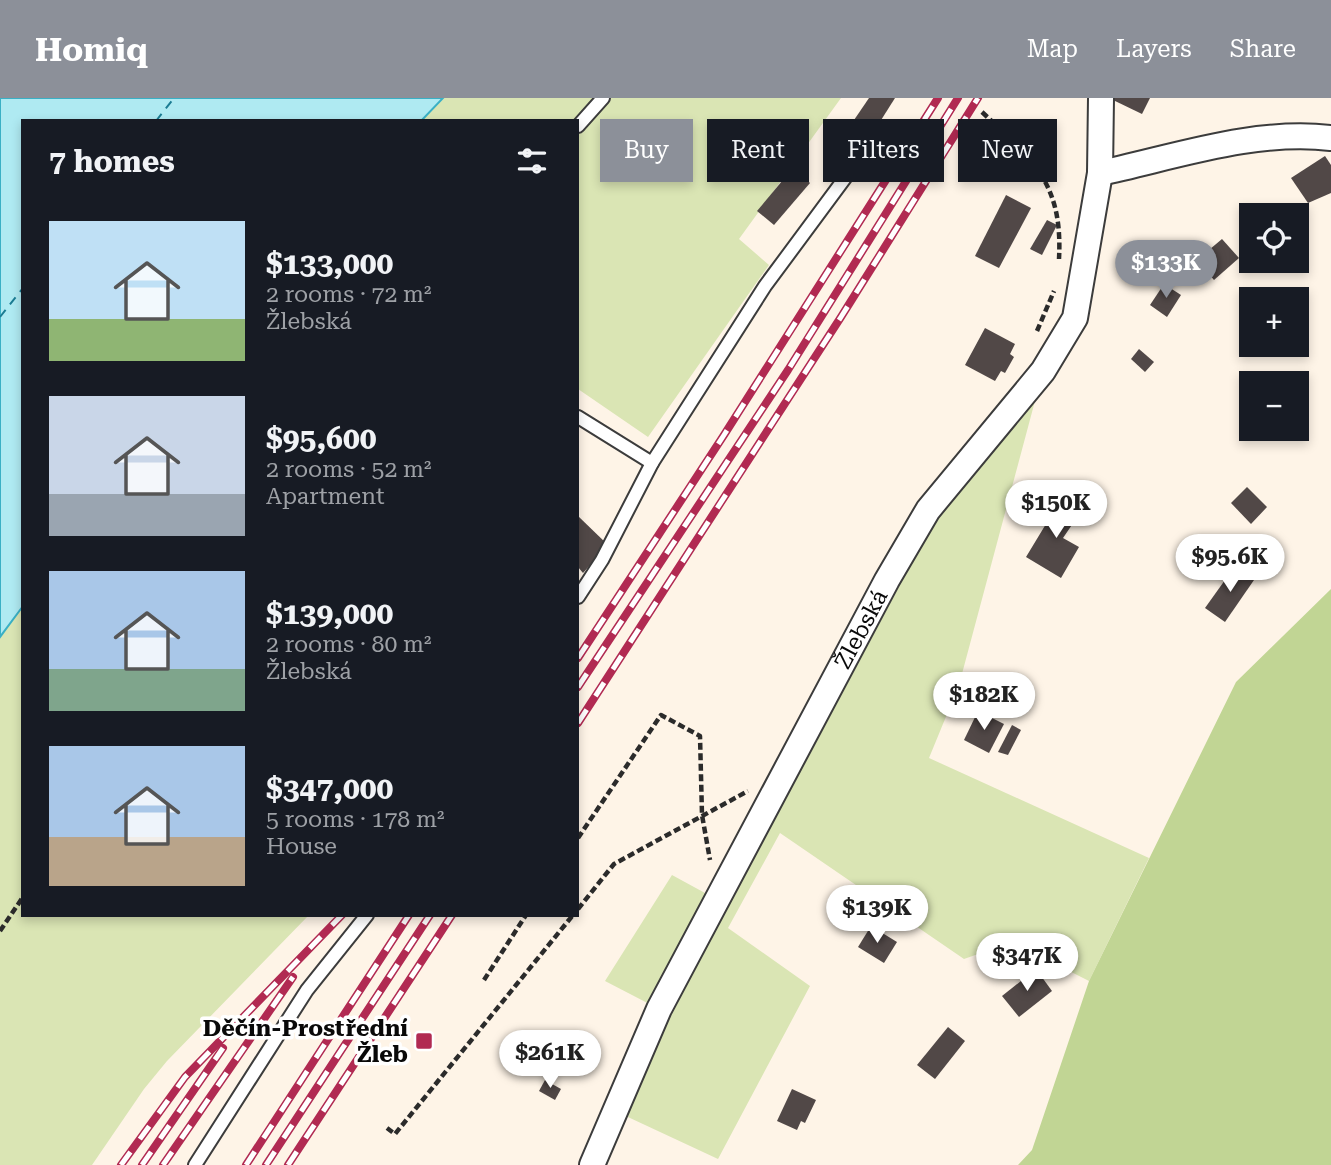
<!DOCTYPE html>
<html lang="en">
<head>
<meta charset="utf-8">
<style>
  body { margin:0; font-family:"Roboto Serif",serif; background:#242831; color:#f1f3f6; height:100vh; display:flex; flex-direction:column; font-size:26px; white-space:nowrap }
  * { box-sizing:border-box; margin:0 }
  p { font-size:23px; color:#9ea1a6 }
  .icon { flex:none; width:38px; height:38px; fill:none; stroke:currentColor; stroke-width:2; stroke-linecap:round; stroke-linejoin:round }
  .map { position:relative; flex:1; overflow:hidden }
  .drawer { position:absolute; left:21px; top:21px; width:558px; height:798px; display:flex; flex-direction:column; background:#171b24; border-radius:0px; box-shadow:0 4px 10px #0003 }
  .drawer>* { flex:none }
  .guide { position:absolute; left:600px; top:21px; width:625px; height:63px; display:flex; gap:14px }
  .fabs { position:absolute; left:1239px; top:105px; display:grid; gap:14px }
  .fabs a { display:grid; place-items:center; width:70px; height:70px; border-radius:0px; background:#171b24; box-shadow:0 4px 10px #0003; font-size:35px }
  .price { position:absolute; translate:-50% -60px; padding:0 16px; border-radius:24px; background:#fff; color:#222; font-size:23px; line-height:46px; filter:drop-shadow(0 2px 4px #0008) }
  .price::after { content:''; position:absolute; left:50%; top:42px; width:21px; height:16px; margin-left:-10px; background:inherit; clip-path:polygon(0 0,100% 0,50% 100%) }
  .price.on { background:#8c9099; color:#fff }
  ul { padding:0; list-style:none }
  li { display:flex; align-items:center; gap:21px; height:175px; padding:0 28px }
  li span { display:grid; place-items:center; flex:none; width:196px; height:140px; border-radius:0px; color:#555 }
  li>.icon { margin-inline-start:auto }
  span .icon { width:84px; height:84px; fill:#fffc; stroke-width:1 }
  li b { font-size:30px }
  h2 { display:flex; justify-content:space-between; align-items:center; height:84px; padding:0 28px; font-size:30px }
  .tag { padding:0 24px; border-radius:0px; background:#171b24; box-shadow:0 4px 10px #0003; font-size:24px; line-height:63px }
  .tag.on { background:#8c9099; color:#fff }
  header { display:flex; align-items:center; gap:42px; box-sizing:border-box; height:98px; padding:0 35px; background:#8c9099; color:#fff }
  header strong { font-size:33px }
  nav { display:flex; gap:38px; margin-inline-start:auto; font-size:24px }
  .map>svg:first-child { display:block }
  .green { fill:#dae5b4 }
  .forest { fill:#c1d594 }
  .water { fill:#afeaf2; stroke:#3ab0c5; stroke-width:2 }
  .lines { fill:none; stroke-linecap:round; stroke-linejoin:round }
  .ferry { stroke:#1b7c93; stroke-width:2; stroke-dasharray:9 7; stroke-linecap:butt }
  .building { fill:#514847 }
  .lane-casing { stroke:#3c3c3c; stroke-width:16 }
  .street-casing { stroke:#3c3c3c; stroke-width:28 }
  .path { stroke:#2b2b2b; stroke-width:4.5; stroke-dasharray:7 3.5; stroke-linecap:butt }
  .lane { stroke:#fff; stroke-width:12 }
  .street { stroke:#fff; stroke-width:24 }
  .rail-casing { stroke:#b12a52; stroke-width:8 }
  .rail { stroke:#fff; stroke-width:5; stroke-dasharray:16; stroke-linecap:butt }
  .poi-dot { fill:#b12a52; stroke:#fff; stroke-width:2.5 }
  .labels { text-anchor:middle; stroke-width:7; stroke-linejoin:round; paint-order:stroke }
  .street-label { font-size:23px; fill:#090909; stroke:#fff }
  .poi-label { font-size:23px; font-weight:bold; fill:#090909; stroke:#fff; text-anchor:end }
</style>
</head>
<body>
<header>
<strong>Homiq</strong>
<nav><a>Map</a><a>Layers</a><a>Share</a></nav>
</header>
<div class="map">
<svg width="1331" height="1067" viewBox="0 0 1331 1067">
  <rect width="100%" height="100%" fill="#fef4e7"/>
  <g class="green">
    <polygon points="443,0 841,0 739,141 769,167 648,339 578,291 578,23 421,23"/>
    <polygon points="1043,273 959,587 929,660 1149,760 1089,883 1012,844 964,861 780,735 728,830 810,888 718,1061 615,1013 659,911 605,883 672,777 716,801 887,482"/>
    <polygon points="23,508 23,817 309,817 167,963 144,991 92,1067 0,1067 0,539"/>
  </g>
  <polygon class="forest" points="1331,491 1331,1067 1018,1067 1032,1052 1089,883 1236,584"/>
  <polygon class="water" points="0,0 443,0 421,23 23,23 23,508 0,539"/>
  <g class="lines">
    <g class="ferry">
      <polyline points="156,23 174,0"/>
      <polyline points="0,219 23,190"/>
    </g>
  </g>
  <g class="building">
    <polygon points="869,0 895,0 871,38 852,25"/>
    <polygon points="1115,0 1150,0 1142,16 1113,2"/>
    <polygon points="1325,58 1331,67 1331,95 1308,105 1291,80"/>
    <polygon points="793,70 810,85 774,127 757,113"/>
    <polygon points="1006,97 1031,110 999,170 975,158"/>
    <polygon points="1047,122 1057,127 1042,157 1030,151"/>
    <polygon points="1222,141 1239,160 1214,182 1197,162"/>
    <polygon points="1164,186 1181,197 1167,219 1150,207"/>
    <polygon points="985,230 1015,246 1010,256 1014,259 1005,275 1001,273 995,283 965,267"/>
    <polygon points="1139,251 1154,264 1145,274 1131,261"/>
    <polygon points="1247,389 1267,409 1251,426 1231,405"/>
    <polygon points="1057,400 1080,415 1063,440 1079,449 1061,480 1026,459 1049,421 1046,418"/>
    <polygon points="578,418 608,447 583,475 578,469"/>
    <polygon points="1235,468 1254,482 1225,524 1205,510"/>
    <polygon points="978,613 1004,626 989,655 964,642"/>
    <polygon points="1012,627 1021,632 1008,657 998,654"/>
    <polygon points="871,828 897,844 884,865 858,849"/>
    <polygon points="1036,871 1052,893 1019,919 1002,898"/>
    <polygon points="948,929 965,943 935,981 917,967"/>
    <polygon points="545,982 561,991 555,1002 539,993"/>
    <polygon points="792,991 816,1002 805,1025 801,1023 797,1032 777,1023"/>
  </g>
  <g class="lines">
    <defs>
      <g id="lane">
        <polyline points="578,28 603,0"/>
        <polyline points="578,319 652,365 765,188 862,57"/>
        <polyline points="578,499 602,462 652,365"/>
        <polyline points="195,1067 307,892 367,817"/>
      </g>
      <g id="street">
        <path d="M 1100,75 C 1175,59 1254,31 1331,40"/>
        <path id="s1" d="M 592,1067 L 659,911 L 887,482 L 928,412 L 1043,273 L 1075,220 L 1100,75 L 1101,0"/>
      </g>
    </defs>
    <use href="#lane" class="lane-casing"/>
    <use href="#street" class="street-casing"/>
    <g class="path">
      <path d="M 982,14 C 1033,62 1063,85 1059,161"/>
      <polyline points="1037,233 1054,193"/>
      <polyline points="578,740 661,617 700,638 702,717 710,762"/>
      <polyline points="578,811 614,766 748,693"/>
      <polyline points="0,833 23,799"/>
      <polyline points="484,882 526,817"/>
      <polyline points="387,1030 395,1036 573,817"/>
    </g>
    <use href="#lane" class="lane"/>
    <use href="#street" class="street"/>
    <defs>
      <g id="rail">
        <polyline points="578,560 724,337 938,0"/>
        <polyline points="578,589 788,272 958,0"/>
        <polyline points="578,625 841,219 978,0"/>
        <polyline points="121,1067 185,979 342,817"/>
        <polyline points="142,1067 223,950"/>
        <polyline points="163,1067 293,879"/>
        <polyline points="246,1067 409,817"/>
        <polyline points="266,1067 430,817"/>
        <polyline points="288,1067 452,817"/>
      </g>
    </defs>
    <use href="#rail" class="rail-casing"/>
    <use href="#rail" class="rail"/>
  </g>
  <rect class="poi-dot" x="415" y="934" width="18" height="18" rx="3.5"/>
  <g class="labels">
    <g class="street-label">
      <text dy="8" stroke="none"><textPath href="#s1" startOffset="600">Žlebská</textPath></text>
    </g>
    <g class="poi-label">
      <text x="408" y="938">Děčín-Prostřední<tspan x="408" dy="26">Žleb</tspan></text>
    </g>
  </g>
</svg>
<div class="fabs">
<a><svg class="icon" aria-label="locate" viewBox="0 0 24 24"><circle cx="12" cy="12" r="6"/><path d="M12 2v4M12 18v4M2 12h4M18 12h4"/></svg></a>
<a>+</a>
<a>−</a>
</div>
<b class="price on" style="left:1166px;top:202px">$133K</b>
<b class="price" style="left:1056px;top:442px">$150K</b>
<b class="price" style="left:1230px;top:496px">$95.6K</b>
<b class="price" style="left:984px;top:634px">$182K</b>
<b class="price" style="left:877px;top:847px">$139K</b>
<b class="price" style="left:1027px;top:895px">$347K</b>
<b class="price" style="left:550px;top:992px">$261K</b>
<div class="guide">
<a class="tag on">Buy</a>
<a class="tag">Rent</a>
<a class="tag">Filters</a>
<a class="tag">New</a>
</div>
<section class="drawer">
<h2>7 homes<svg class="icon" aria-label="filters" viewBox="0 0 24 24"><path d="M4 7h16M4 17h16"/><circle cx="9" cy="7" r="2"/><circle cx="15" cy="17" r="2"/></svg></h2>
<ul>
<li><span style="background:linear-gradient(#bfe0f5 70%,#8fb573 0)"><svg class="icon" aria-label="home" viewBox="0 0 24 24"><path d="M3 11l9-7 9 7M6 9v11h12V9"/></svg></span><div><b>$133,000</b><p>2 rooms · 72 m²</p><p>Žlebská</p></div></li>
<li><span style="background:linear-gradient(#c9d6e8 70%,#9aa5b1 0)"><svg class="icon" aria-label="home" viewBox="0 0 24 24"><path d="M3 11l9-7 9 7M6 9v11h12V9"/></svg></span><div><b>$95,600</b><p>2 rooms · 52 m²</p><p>Apartment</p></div></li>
<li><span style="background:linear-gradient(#a9c7e8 70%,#7fa58c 0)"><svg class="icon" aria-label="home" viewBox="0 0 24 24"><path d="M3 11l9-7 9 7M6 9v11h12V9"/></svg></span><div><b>$139,000</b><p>2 rooms · 80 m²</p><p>Žlebská</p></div></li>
<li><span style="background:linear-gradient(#a9c7e8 65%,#b9a48a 0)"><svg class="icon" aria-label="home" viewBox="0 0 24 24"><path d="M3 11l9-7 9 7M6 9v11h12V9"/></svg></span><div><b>$347,000</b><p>5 rooms · 178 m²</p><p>House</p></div></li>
</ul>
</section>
</div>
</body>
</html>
